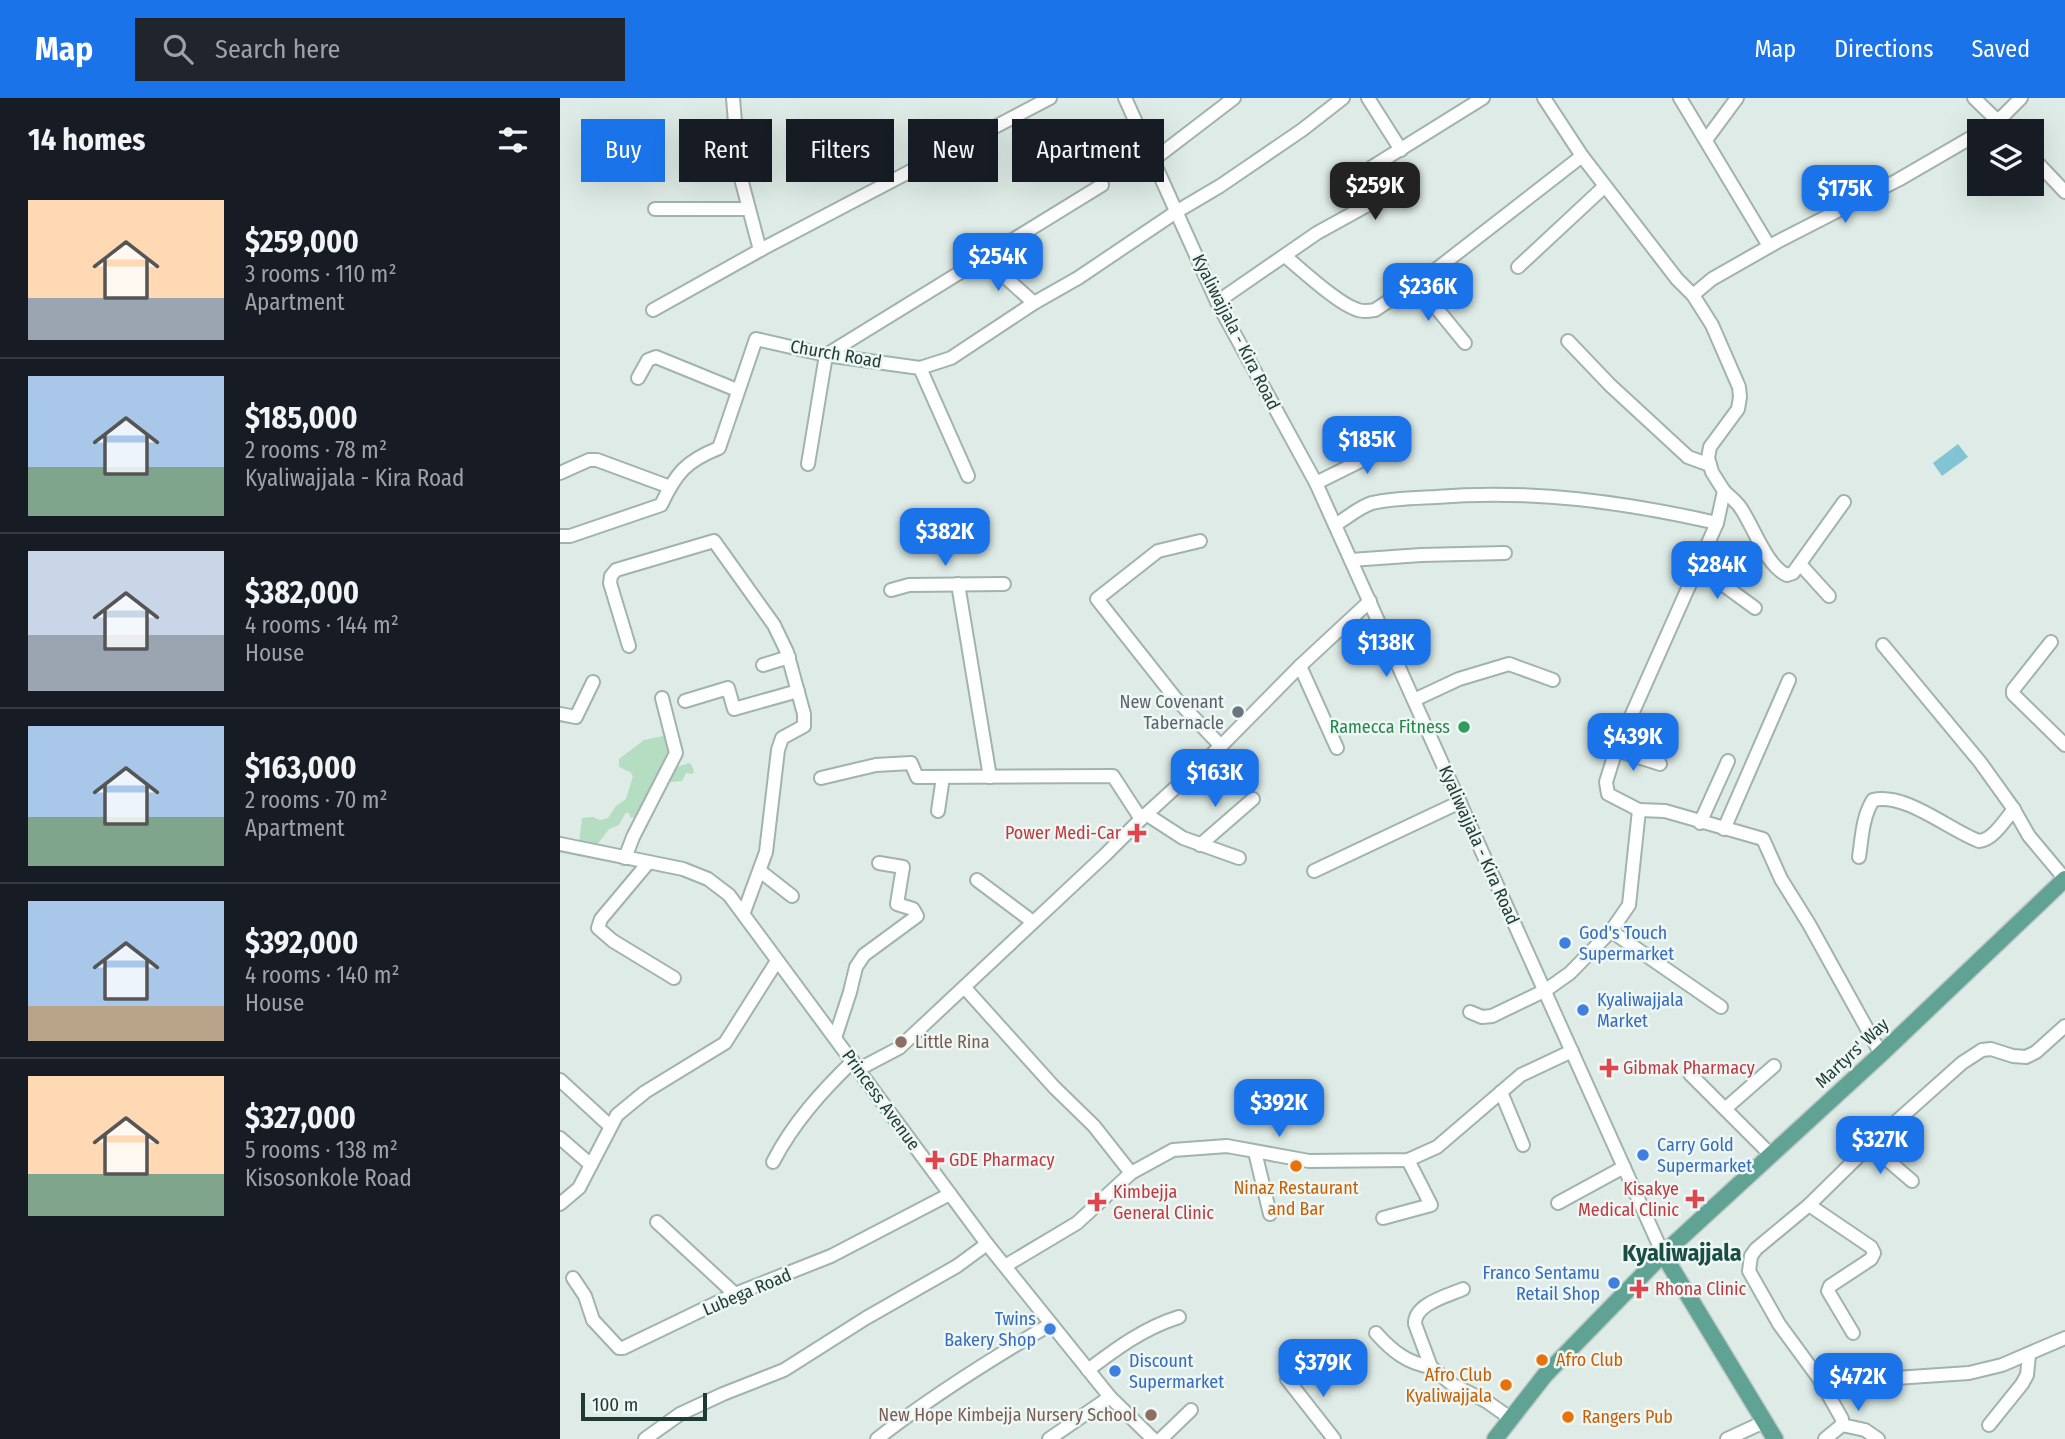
<!DOCTYPE html>
<html lang="en">
<head>
<meta charset="utf-8">
<style>
  body { margin:0; font-family:"Fira Sans Condensed",sans-serif; background:#20242c; color:#f1f3f6; height:100vh; display:flex; flex-direction:column; font-size:26px; white-space:nowrap }
  * { box-sizing:border-box; margin:0 }
  p { font-size:23px; color:#9ea1a6 }
  .icon { flex:none; width:38px; height:38px; fill:none; stroke:currentColor; stroke-width:2; stroke-linecap:round; stroke-linejoin:round }
  .map { position:relative; flex:1; overflow:hidden }
  .panel { display:flex; flex-direction:column; background:#171b24; width:560px }
  .panel>* { flex:none }
  .guide { position:absolute; left:21px; top:21px; width:665px; height:63px; display:flex; gap:14px }
  .fabs { position:absolute; left:1407px; top:21px; display:grid; gap:14px }
  .fabs a { display:grid; place-items:center; width:77px; height:77px; border-radius:0px; background:#171b24; box-shadow:0 7px 28px #0002; font-size:35px }
  .scale { position:absolute; left:21px; bottom:18px; width:126px; box-sizing:border-box; padding-left:7px; border:4px solid #1f3b35; border-top:0; font-size:19px; line-height:24px; white-space:nowrap; color:#1f3b35; -webkit-text-stroke:5px #eef7f3; paint-order:stroke }
  .price { position:absolute; translate:-50% -60px; padding:0 16px; border-radius:14px; background:#1a73e8; color:#fff; font-size:23px; line-height:46px; filter:drop-shadow(0 2px 4px #0008) }
  .price::after { content:''; position:absolute; left:50%; top:42px; width:21px; height:16px; margin-left:-10px; background:inherit; clip-path:polygon(0 0,100% 0,50% 100%) }
  .price.on { background:#222; color:#fff }
  ul { padding:0; list-style:none }
  li { display:flex; align-items:center; gap:21px; height:175px; padding:0 28px }
  li+li { border-top:2px solid #363941 }
  li span { display:grid; place-items:center; flex:none; width:196px; height:140px; border-radius:0px; color:#555 }
  li>.icon { margin-inline-start:auto }
  span .icon { width:84px; height:84px; fill:#fffc; stroke-width:1 }
  li b { font-size:30px }
  h2 { display:flex; justify-content:space-between; align-items:center; height:84px; padding:0 28px; font-size:30px }
  .tag { padding:0 24px; border-radius:0px; background:#171b24; box-shadow:0 7px 28px #0002; font-size:24px; line-height:63px }
  .tag.on { background:#1a73e8; color:#fff }
  header { display:flex; align-items:center; gap:42px; box-sizing:border-box; height:98px; padding:0 35px; background:#1a73e8; color:#fff }
  header strong { font-size:33px }
  nav { display:flex; gap:38px; margin-inline-start:auto; font-size:24px }
  .search { width:490px; height:63px; background:#20242c; display:flex; align-items:center; gap:18px; box-sizing:border-box; padding:0 24px; border-radius:0px; color:#9ea1a6; font-size:26px }
  main { display:flex; flex:1; min-height:0 }
  .map>svg:first-child { display:block }
  .green { fill:#b5ddc2 }
  .water { fill:#82c3d4 }
  .lines { fill:none; stroke-linecap:round; stroke-linejoin:round }
  .minor-casing { stroke:#a1b3ad; stroke-width:16 }
  .major-casing { stroke:#c0c8c6; stroke-width:19 }
  .minor { stroke:#fff; stroke-width:12 }
  .major { stroke:#60a395; stroke-width:16 }
  .worship-dot { fill:#6b7280; stroke:#eef7f3; stroke-width:2.5 }
  .leisure-dot { fill:#2e9e5b; stroke:#eef7f3; stroke-width:2.5 }
  .health-dot { fill:#e0444e; stroke:#eef7f3; stroke-width:2.5 }
  .shop-dot { fill:#3f7fe0; stroke:#eef7f3; stroke-width:2.5 }
  .education-dot { fill:#8d6e63; stroke:#eef7f3; stroke-width:2.5 }
  .food-dot { fill:#e8710a; stroke:#eef7f3; stroke-width:2.5 }
  .labels { text-anchor:middle; stroke-width:5; stroke-linejoin:round; paint-order:stroke }
  .street-label { font-size:18px; fill:#1f3b35; stroke:#eef7f3 }
  .worship-label { font-size:18px; fill:#5b616d; stroke:#eef7f3; text-anchor:end }
  .leisure-label { font-size:18px; fill:#27864d; stroke:#eef7f3; text-anchor:end }
  .health-label { font-size:18px; fill:#be3a42; stroke:#eef7f3; text-anchor:start }
  .shop-label { font-size:18px; fill:#366cbe; stroke:#eef7f3; text-anchor:start }
  .education-label { font-size:18px; fill:#785e54; stroke:#eef7f3; text-anchor:start }
  .food-label { font-size:18px; fill:#c56008; stroke:#eef7f3; text-anchor:start }
  .district-label { font-size:24px; font-weight:bold; fill:#1a4e44; stroke:#eef7f3 }
</style>
</head>
<body>
<header>
<strong>Map</strong>
<div class="search"><svg class="icon" aria-label="search" viewBox="0 0 24 24"><circle cx="10" cy="10" r="6"/><path d="M15 15l6 6"/></svg>Search here</div>
<nav><a>Map</a><a>Directions</a><a>Saved</a></nav>
</header>
<main>
<section class="panel">
<h2>14 homes<svg class="icon" aria-label="filters" viewBox="0 0 24 24"><path d="M4 7h16M4 17h16"/><circle cx="9" cy="7" r="2"/><circle cx="15" cy="17" r="2"/></svg></h2>
<ul>
<li><span style="background:linear-gradient(#ffd9b3 70%,#9aa5b1 0)"><svg class="icon" aria-label="home" viewBox="0 0 24 24"><path d="M3 11l9-7 9 7M6 9v11h12V9"/></svg></span><div><b>$259,000</b><p>3 rooms · 110 m²</p><p>Apartment</p></div></li>
<li><span style="background:linear-gradient(#a9c7e8 65%,#7fa58c 0)"><svg class="icon" aria-label="home" viewBox="0 0 24 24"><path d="M3 11l9-7 9 7M6 9v11h12V9"/></svg></span><div><b>$185,000</b><p>2 rooms · 78 m²</p><p>Kyaliwajjala - Kira Road</p></div></li>
<li><span style="background:linear-gradient(#c9d6e8 60%,#9aa5b1 0)"><svg class="icon" aria-label="home" viewBox="0 0 24 24"><path d="M3 11l9-7 9 7M6 9v11h12V9"/></svg></span><div><b>$382,000</b><p>4 rooms · 144 m²</p><p>House</p></div></li>
<li><span style="background:linear-gradient(#a9c7e8 65%,#7fa58c 0)"><svg class="icon" aria-label="home" viewBox="0 0 24 24"><path d="M3 11l9-7 9 7M6 9v11h12V9"/></svg></span><div><b>$163,000</b><p>2 rooms · 70 m²</p><p>Apartment</p></div></li>
<li><span style="background:linear-gradient(#a9c7e8 75%,#b9a48a 0)"><svg class="icon" aria-label="home" viewBox="0 0 24 24"><path d="M3 11l9-7 9 7M6 9v11h12V9"/></svg></span><div><b>$392,000</b><p>4 rooms · 140 m²</p><p>House</p></div></li>
<li><span style="background:linear-gradient(#ffd9b3 70%,#7fa58c 0)"><svg class="icon" aria-label="home" viewBox="0 0 24 24"><path d="M3 11l9-7 9 7M6 9v11h12V9"/></svg></span><div><b>$327,000</b><p>5 rooms · 138 m²</p><p>Kisosonkole Road</p></div></li>
</ul>
</section>
<div class="map">
<svg width="1505" height="1341" viewBox="0 0 1505 1341">
  <rect width="100%" height="100%" fill="#deebe6"/>
  <polygon class="green" points="103,638 109,645 116,669 130,665 134,672 133,676 126,675 122,683 111,684 105,681 77,719 71,720 68,714 65,716 59,727 49,731 33,752 19,746 22,720 33,719 40,722 48,720 56,708 66,701 73,678 70,674 59,669 59,661 84,642"/>
  <polygon class="water" points="1398,346 1408,359 1382,378 1373,365"/>
  <g class="lines">
    <defs>
      <g id="minor">
        <polyline points="173,0 179,73 200,152"/>
        <polyline points="565,0 657,204 756,385 1103,1156"/>
        <polyline points="808,0 841,52"/>
        <polyline points="1120,0 1209,148"/>
        <polyline points="1414,0 1448,33"/>
        <polyline points="1422,33 1444,17 1461,0"/>
        <polyline points="1146,42 1177,0"/>
        <polyline points="1472,59 1505,94"/>
        <polyline points="593,62 674,0"/>
        <polyline points="95,111 188,111"/>
        <path d="M 725,158 C 742,172 778,206 798,212 C 804,214 809,213 815,212 L 878,170 L 1022,58"/>
        <polyline points="424,160 474,205"/>
        <polyline points="958,169 1045,88"/>
        <polyline points="856,185 905,245"/>
        <polyline points="1133,197 1152,181 1217,144 1338,82 1419,35"/>
        <polyline points="657,204 757,135 815,103 816,93 808,76 812,69 923,0"/>
        <polyline points="93,212 204,150 490,0"/>
        <polyline points="1008,243 1050,287 1128,359 1150,367"/>
        <polyline points="360,270 408,378"/>
        <polyline points="78,280 88,262 96,259 177,292"/>
        <polyline points="248,366 266,257 542,87"/>
        <polyline points="0,375 29,362 37,362 110,389"/>
        <polyline points="756,385 843,342"/>
        <path d="M 1164,393 C 1169,398 1176,403 1180,409 C 1193,427 1206,468 1227,477 L 1233,475 L 1284,404"/>
        <path d="M 775,427 C 787,420 799,409 812,405 C 833,400 855,400 876,399 C 971,391 1065,404 1157,425"/>
        <path d="M 0,438 L 10,438 L 101,407 C 116,375 126,363 159,350 L 196,241 L 266,257 L 360,270 L 391,260 L 474,205 L 518,180 L 616,114 L 660,88 L 742,32 L 783,0"/>
        <polyline points="640,443 598,453 537,501 616,601 661,648"/>
        <polyline points="791,462 861,457 945,455"/>
        <polyline points="1240,466 1269,498"/>
        <polyline points="1139,469 1195,510"/>
        <polyline points="398,486 430,679"/>
        <polyline points="331,492 349,487 444,486"/>
        <polyline points="1491,544 1453,592 1453,596 1505,647"/>
        <polyline points="1323,547 1420,664 1453,710 1469,738 1505,781"/>
        <polyline points="69,548 50,485 51,478 56,472 154,443 214,527 227,554 244,616 244,628 222,640 218,652 206,754 184,814"/>
        <polyline points="203,567 229,559"/>
        <polyline points="740,568 777,650"/>
        <polyline points="854,602 899,581 949,566 993,582"/>
        <polyline points="125,603 168,590 174,611 238,593"/>
        <polyline points="0,616 16,619 33,584"/>
        <polyline points="1056,652 1100,666"/>
        <polyline points="261,680 316,667 351,665 357,679 553,678 581,721"/>
        <polyline points="1079,712 1105,713 1203,741 1221,781 1249,826 1321,956"/>
        <polyline points="378,713 383,679"/>
        <polyline points="586,716 623,740 679,760"/>
        <polyline points="1140,725 1168,663"/>
        <polyline points="1164,731 1229,582"/>
        <polyline points="0,746 123,771 148,781 169,797 427,1146 550,1299 593,1341"/>
        <polyline points="640,747 693,701"/>
        <path d="M 1299,759 C 1302,740 1302,720 1313,702 C 1345,694 1389,732 1419,743 C 1433,742 1445,722 1454,711"/>
        <polyline points="65,760 73,739 116,655 102,600"/>
        <polyline points="88,765 41,821 38,830 53,843 114,880"/>
        <polyline points="200,773 232,798"/>
        <polyline points="754,773 900,704"/>
        <polyline points="417,782 473,824"/>
        <polyline points="1051,833 1161,909"/>
        <polyline points="405,890 494,989 534,1028 571,1075"/>
        <polyline points="910,914 922,919 932,918 986,892 1010,875 1051,833 1069,807 1079,712 1048,696 1046,684 1056,652 1157,425 1164,393 1152,374 1148,360 1150,349 1178,311 1180,299 1179,289 1152,227 1133,197 1117,181 1022,58 984,0"/>
        <polyline points="1505,928 1476,954 1466,959 1453,958 1431,951 1422,952 1402,965 1310,1047 1249,1107 1196,1151 1191,1158 1189,1173 1219,1226 1260,1282 1306,1282 1409,1275 1442,1267 1505,1240"/>
        <polyline points="275,940 290,894 296,869 304,857 357,818 353,811 337,806 343,769 319,765"/>
        <polyline points="299,971 339,950 545,757 581,721 661,648 740,568 810,503"/>
        <polyline points="1130,976 1210,1056"/>
        <polyline points="0,982 50,1028"/>
        <polyline points="941,994 963,1047"/>
        <polyline points="1166,1010 1214,968"/>
        <polyline points="0,1040 31,1067"/>
        <polyline points="1310,1047 1352,1083"/>
        <polyline points="695,1054 710,1116"/>
        <path d="M 213,1064 C 233,1025 262,993 293,963"/>
        <polyline points="998,1105 1064,1069"/>
        <polyline points="0,1106 19,1090 57,1017 85,994 165,945 217,863"/>
        <polyline points="1249,1107 1311,1149 1314,1155 1311,1161 1270,1188 1268,1193 1293,1235"/>
        <polyline points="823,1120 871,1107 848,1062"/>
        <polyline points="97,1124 175,1196"/>
        <polyline points="445,1168 517,1125 571,1075 613,1052 667,1048 749,1063 848,1062 877,1049 961,977 1012,953"/>
        <polyline points="13,1180 25,1198 33,1222 59,1250 63,1250 175,1196 271,1158 390,1096"/>
        <path d="M 903,1191 C 887,1198 854,1206 855,1226 L 871,1269 L 893,1287 L 926,1303 L 950,1320"/>
        <path d="M 816,1235 C 832,1253 847,1265 871,1269"/>
        <path d="M 528,1272 C 557,1250 584,1230 619,1219"/>
        <polyline points="727,1281 774,1341"/>
        <polyline points="1260,1282 1282,1321 1282,1327 1265,1341"/>
        <polyline points="1282,1327 1305,1332 1318,1341"/>
        <polyline points="1429,1327 1462,1286 1467,1277 1469,1257"/>
        <polyline points="85,1341 120,1316 163,1296 224,1272 306,1220 397,1168 427,1146"/>
        <path d="M 317,1341 C 372,1298 431,1261 491,1226"/>
        <polyline points="489,1341 550,1299"/>
        <polyline points="601,1341 631,1312"/>
        <polyline points="1167,1341 1204,1324"/>
      </g>
      <g id="major">
        <polyline points="1103,1156 1215,1341"/>
        <polyline points="935,1341 985,1277 1103,1156 1321,956 1505,781"/>
      </g>
    </defs>
    <use href="#minor" class="minor-casing"/>
    <use href="#major" class="major-casing"/>
    <use href="#minor" class="minor"/>
    <use href="#major" class="major"/>
  </g>
  <circle class="worship-dot" cx="678" cy="614" r="7"/>
  <circle class="leisure-dot" cx="904" cy="629" r="7"/>
  <g class="health-dot">
    <path d="M573.5 724.5h7v7h7v7h-7v7h-7v-7h-7v-7h7z"/>
    <path d="M1045.5 959.5h7v7h7v7h-7v7h-7v-7h-7v-7h7z"/>
    <path d="M371.5 1051.5h7v7h7v7h-7v7h-7v-7h-7v-7h7z"/>
    <path d="M1131.5 1090.5h7v7h7v7h-7v7h-7v-7h-7v-7h7z"/>
    <path d="M533.5 1093.5h7v7h7v7h-7v7h-7v-7h-7v-7h7z"/>
    <path d="M1075.5 1180.5h7v7h7v7h-7v7h-7v-7h-7v-7h7z"/>
  </g>
  <g class="shop-dot">
    <circle cx="1005" cy="845" r="7"/>
    <circle cx="1023" cy="912" r="7"/>
    <circle cx="1083" cy="1057" r="7"/>
    <circle cx="1054" cy="1185" r="7"/>
    <circle cx="490" cy="1231" r="7"/>
    <circle cx="555" cy="1273" r="7"/>
  </g>
  <g class="education-dot">
    <circle cx="341" cy="944" r="7"/>
    <circle cx="591" cy="1317" r="7"/>
  </g>
  <g class="food-dot">
    <circle cx="736" cy="1068" r="7"/>
    <circle cx="982" cy="1262" r="7"/>
    <circle cx="946" cy="1287" r="7"/>
    <circle cx="1008" cy="1319" r="7"/>
  </g>
  <g class="labels">
    <g class="street-label">
      <text transform="translate(676 234) rotate(63)" y="6">Kyaliwajjala - Kira Road</text>
      <text transform="translate(276 256) rotate(10)" y="6">Church Road</text>
      <text transform="translate(919 747) rotate(66)" y="6">Kyaliwajjala - Kira Road</text>
      <text transform="translate(1292 955) rotate(-43)" y="6">Martyrs' Way</text>
      <text transform="translate(321 1002) rotate(54)" y="6">Princess Avenue</text>
      <text transform="translate(187 1194) rotate(-23)" y="6">Lubega Road</text>
    </g>
    <g class="worship-label">
      <text x="664" y="610">New Covenant<tspan x="664" dy="21">Tabernacle</tspan></text>
    </g>
    <g class="leisure-label">
      <text x="890" y="635">Ramecca Fitness</text>
    </g>
    <g class="health-label">
      <text x="561" y="741" text-anchor="end">Power Medi-Car</text>
      <text x="1063" y="976">Gibmak Pharmacy</text>
      <text x="389" y="1068">GDE Pharmacy</text>
      <text x="1119" y="1097" text-anchor="end">Kisakye<tspan x="1119" dy="21">Medical Clinic</tspan></text>
      <text x="553" y="1100">Kimbejja<tspan x="553" dy="21">General Clinic</tspan></text>
      <text x="1095" y="1197">Rhona Clinic</text>
    </g>
    <g class="shop-label">
      <text x="1019" y="841">God's Touch<tspan x="1019" dy="21">Supermarket</tspan></text>
      <text x="1037" y="908">Kyaliwajjala<tspan x="1037" dy="21">Market</tspan></text>
      <text x="1097" y="1053">Carry Gold<tspan x="1097" dy="21">Supermarket</tspan></text>
      <text x="1040" y="1181" text-anchor="end">Franco Sentamu<tspan x="1040" dy="21">Retail Shop</tspan></text>
      <text x="476" y="1227" text-anchor="end">Twins<tspan x="476" dy="21">Bakery Shop</tspan></text>
      <text x="569" y="1269">Discount<tspan x="569" dy="21">Supermarket</tspan></text>
    </g>
    <g class="education-label">
      <text x="355" y="950">Little Rina</text>
      <text x="577" y="1323" text-anchor="end">New Hope Kimbejja Nursery School</text>
    </g>
    <g class="food-label">
      <text x="736" y="1096" text-anchor="middle">Ninaz Restaurant<tspan x="736" dy="21">and Bar</tspan></text>
      <text x="996" y="1268">Afro Club</text>
      <text x="932" y="1283" text-anchor="end">Afro Club<tspan x="932" dy="21">Kyaliwajjala</tspan></text>
      <text x="1022" y="1325">Rangers Pub</text>
    </g>
    <g class="district-label">
      <text x="1122" y="1163">Kyaliwajjala</text>
    </g>
  </g>
</svg>
<div class="fabs">
<a><svg class="icon" aria-label="layers" viewBox="0 0 24 24"><path d="M12 4l9 5-9 5-9-5zM3 14l9 5 9-5"/></svg></a>
</div>
<div class="scale">100 m</div>
<b class="price on" style="left:815px;top:124px">$259K</b>
<b class="price" style="left:1285px;top:127px">$175K</b>
<b class="price" style="left:438px;top:195px">$254K</b>
<b class="price" style="left:868px;top:225px">$236K</b>
<b class="price" style="left:807px;top:378px">$185K</b>
<b class="price" style="left:385px;top:470px">$382K</b>
<b class="price" style="left:1157px;top:503px">$284K</b>
<b class="price" style="left:826px;top:581px">$138K</b>
<b class="price" style="left:1073px;top:675px">$439K</b>
<b class="price" style="left:655px;top:711px">$163K</b>
<b class="price" style="left:719px;top:1041px">$392K</b>
<b class="price" style="left:1320px;top:1078px">$327K</b>
<b class="price" style="left:763px;top:1301px">$379K</b>
<b class="price" style="left:1298px;top:1315px">$472K</b>
<div class="guide">
<a class="tag on">Buy</a>
<a class="tag">Rent</a>
<a class="tag">Filters</a>
<a class="tag">New</a>
<a class="tag">Apartment</a>
</div>
</div>
</main>
</body>
</html>
